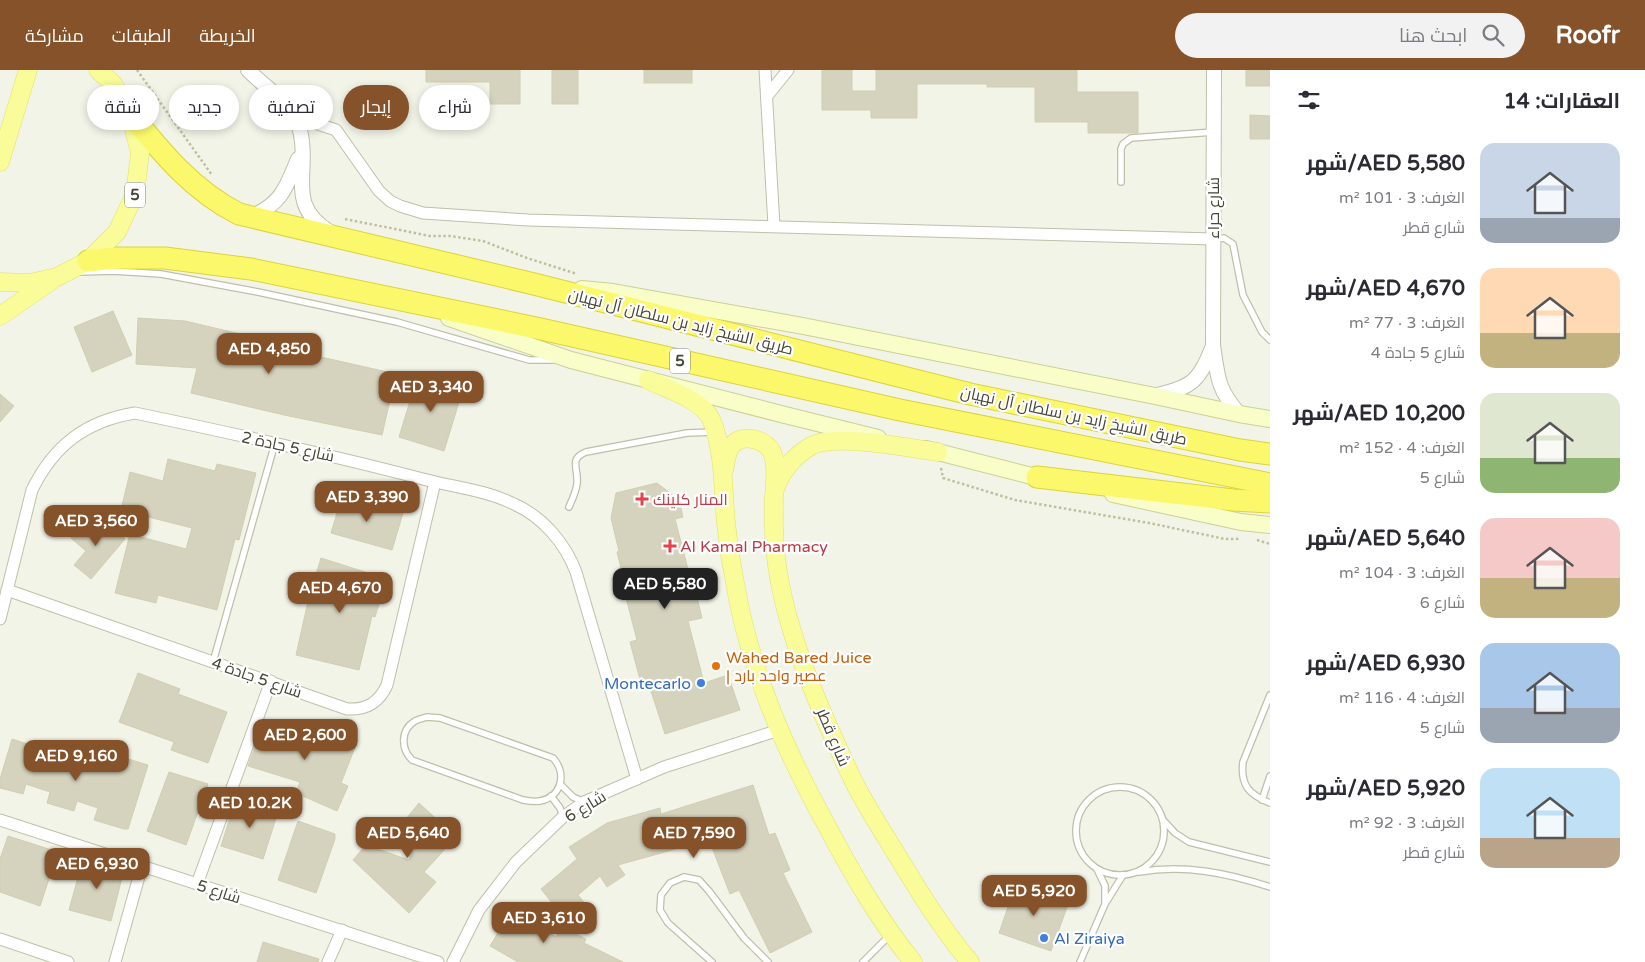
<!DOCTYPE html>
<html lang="ar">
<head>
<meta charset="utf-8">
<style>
  body { margin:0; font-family:"Varela Round",Cairo,sans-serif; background:#f2f2f3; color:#2b2b33; direction:rtl; height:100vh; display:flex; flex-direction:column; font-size:19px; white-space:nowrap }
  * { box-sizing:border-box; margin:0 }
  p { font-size:16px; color:#7c7c81 }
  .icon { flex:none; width:28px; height:28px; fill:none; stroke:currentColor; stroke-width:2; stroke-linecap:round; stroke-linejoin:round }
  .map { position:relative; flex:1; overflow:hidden; direction:ltr }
  .drawer { display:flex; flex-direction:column; background:#fff; width:375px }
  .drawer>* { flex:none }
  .guide { position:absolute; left:15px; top:15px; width:475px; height:45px; direction:rtl; display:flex; gap:10px }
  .price { position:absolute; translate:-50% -42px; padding:0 11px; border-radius:10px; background:#865229; color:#fff; font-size:16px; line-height:32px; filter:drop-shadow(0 1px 2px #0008) }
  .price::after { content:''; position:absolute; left:50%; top:30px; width:15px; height:11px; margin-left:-8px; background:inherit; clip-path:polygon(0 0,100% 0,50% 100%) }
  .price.active { background:#222; color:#fff }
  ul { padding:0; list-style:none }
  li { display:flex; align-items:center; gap:15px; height:125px; padding:0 25px }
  li span { display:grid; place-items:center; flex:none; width:140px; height:100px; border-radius:15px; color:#555 }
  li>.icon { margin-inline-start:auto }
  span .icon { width:60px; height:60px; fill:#fffc; stroke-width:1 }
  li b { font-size:21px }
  h2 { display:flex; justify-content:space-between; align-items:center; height:60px; padding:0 25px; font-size:21px }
  .tag { padding:0 18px; border-radius:22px; background:#fff; box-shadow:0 2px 8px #0003; font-size:18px; line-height:45px }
  .tag.active { background:#865229; color:#fff }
  header { display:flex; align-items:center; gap:30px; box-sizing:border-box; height:70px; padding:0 25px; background:#865229; color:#fff }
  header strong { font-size:24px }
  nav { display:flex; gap:28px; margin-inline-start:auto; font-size:18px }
  .search { width:350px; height:45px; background:#f2f2f3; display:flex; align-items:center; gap:12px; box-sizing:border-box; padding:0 18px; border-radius:28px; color:#7c7c81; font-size:19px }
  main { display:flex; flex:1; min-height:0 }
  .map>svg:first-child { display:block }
  .building { fill:#d5d3bd; stroke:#d0ceb1 }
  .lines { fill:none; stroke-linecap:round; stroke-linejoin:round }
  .service-casing { stroke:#bfbfaa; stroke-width:8 }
  .minor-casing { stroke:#bfbfaa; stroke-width:13 }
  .tertiary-casing { stroke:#bfbfaa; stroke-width:16 }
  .secondary-casing { stroke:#ccd096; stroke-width:18 }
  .primary-casing { stroke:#e0e268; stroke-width:19 }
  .motorway-casing { stroke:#dbd33b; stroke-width:23 }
  .path { stroke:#c0bf9c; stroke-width:2.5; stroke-dasharray:2.5 2.5; stroke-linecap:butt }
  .service { stroke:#fff; stroke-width:5.5 }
  .minor { stroke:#fff; stroke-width:11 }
  .tertiary { stroke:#fff; stroke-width:14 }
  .secondary { stroke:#f9fec8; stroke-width:16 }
  .primary { stroke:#f9fc98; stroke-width:18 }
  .motorway { stroke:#fbf96b; stroke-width:21 }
  .health-dot { fill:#e0444e; stroke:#fff; stroke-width:2 }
  .food-dot { fill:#e8710a; stroke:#fff; stroke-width:2 }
  .shop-dot { fill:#3f7fe0; stroke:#fff; stroke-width:2 }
  .labels { text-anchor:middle; stroke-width:4.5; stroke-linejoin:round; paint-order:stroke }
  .shield { fill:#fff; stroke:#7e7e73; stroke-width:1 }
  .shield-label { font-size:15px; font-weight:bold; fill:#474637 }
  .street-label { font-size:16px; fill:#474637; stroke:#fff }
  .health-label { font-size:16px; fill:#be3a42; stroke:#fff; text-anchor:start }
  .food-label { font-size:16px; fill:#c56008; stroke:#fff; text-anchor:start }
  .shop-label { font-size:16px; fill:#366cbe; stroke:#fff; text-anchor:end }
</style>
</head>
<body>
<header>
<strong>Roofr</strong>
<div class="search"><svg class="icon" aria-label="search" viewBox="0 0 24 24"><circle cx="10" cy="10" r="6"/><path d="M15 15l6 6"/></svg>ابحث هنا</div>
<nav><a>الخريطة</a><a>الطبقات</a><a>مشاركة</a></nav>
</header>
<main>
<section class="drawer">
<h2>العقارات: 14<svg class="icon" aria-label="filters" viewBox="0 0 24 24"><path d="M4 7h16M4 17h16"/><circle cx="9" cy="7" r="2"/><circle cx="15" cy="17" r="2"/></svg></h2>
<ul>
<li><span style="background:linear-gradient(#c9d6e8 75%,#9aa5b1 0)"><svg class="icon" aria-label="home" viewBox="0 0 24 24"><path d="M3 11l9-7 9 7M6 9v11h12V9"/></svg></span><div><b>AED 5,580/شهر</b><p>الغرف: 3 · 101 m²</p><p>شارع قطر</p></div></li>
<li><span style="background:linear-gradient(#ffd9b3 65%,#c2b280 0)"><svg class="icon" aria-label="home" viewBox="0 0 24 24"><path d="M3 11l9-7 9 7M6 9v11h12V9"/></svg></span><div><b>AED 4,670/شهر</b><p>الغرف: 3 · 77 m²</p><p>شارع 5 جادة 4</p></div></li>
<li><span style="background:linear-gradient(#dfe7d0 65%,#8fb573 0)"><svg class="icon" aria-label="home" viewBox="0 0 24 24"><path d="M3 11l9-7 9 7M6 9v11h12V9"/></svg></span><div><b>AED 10,200/شهر</b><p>الغرف: 4 · 152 m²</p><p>شارع 5</p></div></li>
<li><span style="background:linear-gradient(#f6c9c9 60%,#c2b280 0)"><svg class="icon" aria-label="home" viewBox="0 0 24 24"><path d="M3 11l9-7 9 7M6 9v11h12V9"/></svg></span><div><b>AED 5,640/شهر</b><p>الغرف: 3 · 104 m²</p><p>شارع 6</p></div></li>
<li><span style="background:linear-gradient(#a9c7e8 65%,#9aa5b1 0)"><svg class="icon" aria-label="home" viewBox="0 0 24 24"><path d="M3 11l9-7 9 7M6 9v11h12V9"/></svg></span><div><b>AED 6,930/شهر</b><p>الغرف: 4 · 116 m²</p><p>شارع 5</p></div></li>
<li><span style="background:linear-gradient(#bfe0f5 70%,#b9a48a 0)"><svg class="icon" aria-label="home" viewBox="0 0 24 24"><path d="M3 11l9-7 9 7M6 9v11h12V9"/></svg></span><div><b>AED 5,920/شهر</b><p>الغرف: 3 · 92 m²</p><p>شارع قطر</p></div></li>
</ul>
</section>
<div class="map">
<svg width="1270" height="892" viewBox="0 0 1270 892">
  <rect width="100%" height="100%" fill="#f3f4e8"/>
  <g class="building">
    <polygon points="426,0 520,0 520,34 490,34 490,12 426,12"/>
    <rect x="552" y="0" width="26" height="34"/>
    <rect x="644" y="0" width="48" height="13"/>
    <polygon points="822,0 852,0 852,21 876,21 876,0 1077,0 1077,22 1138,22 1138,63 1088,63 1088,52 1035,52 1035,17 987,17 987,14 917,14 917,48 871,48 871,40 822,40"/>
    <rect x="1246" y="0" width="24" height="16"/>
    <polygon points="1250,45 1270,46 1270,69 1250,69"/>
    <polygon points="113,241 132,285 92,302 74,257"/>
    <polygon points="138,248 185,251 300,278 299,282 396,304 382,365 284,345 191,323 197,298 136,294"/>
    <polygon points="418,305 463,319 444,381 399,367"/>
    <polygon points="0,324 14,336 0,352"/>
    <polygon points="168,389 215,401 217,394 256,403 239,470 235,469 217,540 158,525 156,533 115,523 130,464 186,479 192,458 121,440 130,402 163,411"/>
    <polygon points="657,413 679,430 683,447 675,449 690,507 692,507 702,548 688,551 704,613 728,605 740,640 665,664 649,615 642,617 630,572 637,570 625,524 627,523 617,482 619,481 611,448 616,423"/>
    <polygon points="342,426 403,443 392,480 331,463"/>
    <polygon points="84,452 115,461 125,469 91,509 74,495 86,481 71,468"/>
    <polygon points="321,488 387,509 375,547 372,546 359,600 296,585 309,527"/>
    <polygon points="138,603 180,619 178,624 227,642 208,693 171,680 174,672 119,652"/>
    <polygon points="265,649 314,664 315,659 356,675 341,713 348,716 337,741 296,723 300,712 248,696"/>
    <polygon points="12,669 110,700 115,685 148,695 128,759 124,759 94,750 98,738 77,731 74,741 47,733 50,722 26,714 23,724 0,718 0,709"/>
    <polygon points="169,702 208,714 186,775 147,761"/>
    <polygon points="753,715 769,765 775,763 790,800 783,803 812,862 770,883 739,820 730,824 708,767 672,780 618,795 625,805 607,817 600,806 578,825 588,837 568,853 541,819 577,789 569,777 607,753 660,738 661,744"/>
    <polygon points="236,729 278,742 263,789 221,776"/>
    <polygon points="419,733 456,767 424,802 436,812 409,843 353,790 366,775 409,790 415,775 393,765"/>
    <polygon points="298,751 335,764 335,769 316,823 278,810"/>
    <polygon points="8,766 58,782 40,836 0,822 0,789"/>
    <polygon points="83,789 124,800 111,851 69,840"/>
    <polygon points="1016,814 1069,832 1051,881 999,863"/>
    <polygon points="511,841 556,867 562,857 586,869 584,873 623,892 518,892 490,876"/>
    <polygon points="263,872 319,889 318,892 257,892"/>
  </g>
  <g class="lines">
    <defs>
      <g id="service">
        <polyline points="1121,112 1121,79 1123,74 1131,68 1214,62"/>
        <polyline points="1214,169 1224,168 1233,174 1243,225 1262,262 1270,270"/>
        <polyline points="80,202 113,201 161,204 258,222 397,252 529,290 553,290"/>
        <path d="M 569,437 C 572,430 576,422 577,414 C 579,399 568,389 586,382 L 687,363 L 714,362"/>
        <polyline points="213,592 275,373"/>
        <path d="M 1270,625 L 1243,692 C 1240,716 1250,725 1270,733"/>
        <path d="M 427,647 L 440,648 L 553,688 C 567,703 562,727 540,731 C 534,732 528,731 523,730 L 412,690 C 401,679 400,660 415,651 C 419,649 424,648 427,647 Z"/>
        <polyline points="561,715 573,727 584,732"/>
        <circle cx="1120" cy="761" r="44"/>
        <polyline points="551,726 560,738 563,747"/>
        <polyline points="1262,730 1270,706"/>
        <polyline points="1163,750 1175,763 1189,772 1270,792"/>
        <polyline points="1097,799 1105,816 1105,832"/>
        <path d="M 1139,802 C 1184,794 1227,803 1270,817"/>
        <polyline points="712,892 668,853 660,840 661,825 670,813 684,807 699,810 709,821 744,868 768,892"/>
        <polyline points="863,892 889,866"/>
        <polyline points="1080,892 1105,834 1123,805"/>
      </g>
      <g id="minor">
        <polyline points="765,0 774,156"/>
        <polyline points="767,26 788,0"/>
        <polyline points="298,51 315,53 336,60 379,121 390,131 400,136 423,143 528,150 1213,169"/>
        <path d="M 7,520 L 347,639 C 366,640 379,633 387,615 L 435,412"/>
        <path d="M 0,549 L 32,420 C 54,375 86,351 135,343 C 231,363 328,384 423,409 C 453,417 486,420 514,434 C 543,447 565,473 576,502 L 637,709"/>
        <polyline points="0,750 438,892"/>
        <polyline points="197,814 271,611"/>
        <polyline points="0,869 68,892"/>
        <polyline points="115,892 142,796"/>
        <polyline points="328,892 342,860"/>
        <polyline points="453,892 479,840 516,792 563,747 584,732 664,697 779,660"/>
      </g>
      <g id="tertiary">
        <path d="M 248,0 C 263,15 287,32 297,50 C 299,54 300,60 301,65 C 309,105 286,135 330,162"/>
        <path d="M 1214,0 L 1213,275 C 1218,308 1217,318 1239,344"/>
        <path d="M 251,147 C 282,133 286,118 298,89"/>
        <path d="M 1157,325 C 1194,317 1199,310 1213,276"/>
      </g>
      <g id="secondary">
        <polyline points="582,219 613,222 803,256 1155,326 1239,344 1270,349"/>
        <polyline points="449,248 571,290 785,345 878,368"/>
        <polyline points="926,379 1047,410"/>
        <polyline points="1113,424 1241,452 1270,455"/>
      </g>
      <g id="primary">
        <polyline points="0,92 28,0"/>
        <polyline points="0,212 30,213 57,207 88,191 117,162 135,124 140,83 130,43 113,14 98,0"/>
        <polyline points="0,246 51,211"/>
        <path d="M 648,310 C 667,319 702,330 711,349 C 724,378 723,421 726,453 C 728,473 731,493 735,513 C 750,601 785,680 828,758 C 853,805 879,850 913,892"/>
        <path d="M 938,382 C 908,378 836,363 811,376 C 795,385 781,402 775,419 C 773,427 774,437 774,445 C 771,532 815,630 852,708 C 863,731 878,754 892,777 C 916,816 940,857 970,892"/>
        <path d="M 724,400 C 726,392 726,382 732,375 C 743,363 765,369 772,382 C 777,393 775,406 775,417"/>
      </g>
      <g id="motorway">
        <path d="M 130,43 C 161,82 193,121 239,144 L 534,214 L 970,324 L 1240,380 L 1270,384"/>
        <polyline points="88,191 114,188 165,188 251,199 541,259 900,340 1270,414"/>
        <polyline points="1037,407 1233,430 1270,432"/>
      </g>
    </defs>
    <use href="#service" class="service-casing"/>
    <use href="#minor" class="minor-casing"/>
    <use href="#tertiary" class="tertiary-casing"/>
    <use href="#secondary" class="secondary-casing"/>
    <use href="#primary" class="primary-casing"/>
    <use href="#motorway" class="motorway-casing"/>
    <g class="path">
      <polyline points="137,0 212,105"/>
      <polyline points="345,149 430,166 450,166 483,171 527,188 577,204"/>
      <polyline points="941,398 943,408 1015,430 1149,453 1225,469 1237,469 1240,467"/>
      <polyline points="1257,470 1270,474"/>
    </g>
    <use href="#service" class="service"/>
    <use href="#minor" class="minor"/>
    <use href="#tertiary" class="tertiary"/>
    <use href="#secondary" class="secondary"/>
    <use href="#primary" class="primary"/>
    <use href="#motorway" class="motorway"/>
  </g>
  <g class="health-dot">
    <path d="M639.5 421.5h5v5h5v5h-5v5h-5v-5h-5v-5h5z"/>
    <path d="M667.5 468.5h5v5h5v5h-5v5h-5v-5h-5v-5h5z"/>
  </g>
  <circle class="food-dot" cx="716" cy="596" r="5"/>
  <g class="shop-dot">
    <circle cx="701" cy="613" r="5"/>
    <circle cx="1044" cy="868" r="5"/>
  </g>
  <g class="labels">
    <g class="shield">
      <rect x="125" y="112.5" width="20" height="25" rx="4"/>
      <rect x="670" y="278.5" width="20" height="25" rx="4"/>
    </g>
    <g class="shield-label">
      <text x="135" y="130">5</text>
      <text x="680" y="296">5</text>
    </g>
    <g class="street-label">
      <text transform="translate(1213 138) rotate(-90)" y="6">شارع حراء</text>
      <text transform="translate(681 251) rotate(14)" y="6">طريق الشيخ زايد بن سلطان آل نهيان</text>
      <text transform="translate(1074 345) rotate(12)" y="6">طريق الشيخ زايد بن سلطان آل نهيان</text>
      <text transform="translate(288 376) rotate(12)" y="6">شارع 5 جادة 2</text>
      <text transform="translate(257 607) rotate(19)" y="6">شارع 5 جادة 4</text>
      <text transform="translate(834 667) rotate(67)" y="6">شارع قطر</text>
      <text transform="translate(585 736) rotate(-31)" y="6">شارع 6</text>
      <text transform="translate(219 821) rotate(18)" y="6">شارع 5</text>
    </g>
    <g class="health-label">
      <text x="653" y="435">المنار كلينك</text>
      <text x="680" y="482">Al Kamal Pharmacy</text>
    </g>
    <g class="food-label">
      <text x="726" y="593">Wahed Bared Juice<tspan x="726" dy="18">| عصير واحد بارد</tspan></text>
    </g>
    <g class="shop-label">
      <text x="691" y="619">Montecarlo</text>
      <text x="1054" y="874" text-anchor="start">Al Ziraiya</text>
    </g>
  </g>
</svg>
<b class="price" style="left:269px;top:305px">AED 4,850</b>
<b class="price" style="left:431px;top:343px">AED 3,340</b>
<b class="price" style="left:367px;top:453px">AED 3,390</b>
<b class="price" style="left:96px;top:477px">AED 3,560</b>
<b class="price active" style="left:665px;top:540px">AED 5,580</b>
<b class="price" style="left:340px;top:544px">AED 4,670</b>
<b class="price" style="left:305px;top:691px">AED 2,600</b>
<b class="price" style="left:76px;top:712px">AED 9,160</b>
<b class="price" style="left:250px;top:759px">AED 10.2K</b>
<b class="price" style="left:408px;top:789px">AED 5,640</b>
<b class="price" style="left:694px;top:789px">AED 7,590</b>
<b class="price" style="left:97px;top:820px">AED 6,930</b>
<b class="price" style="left:1034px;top:847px">AED 5,920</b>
<b class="price" style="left:544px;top:874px">AED 3,610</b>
<div class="guide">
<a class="tag">شراء</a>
<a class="tag active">إيجار</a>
<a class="tag">تصفية</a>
<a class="tag">جديد</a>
<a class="tag">شقة</a>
</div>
</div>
</main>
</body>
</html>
